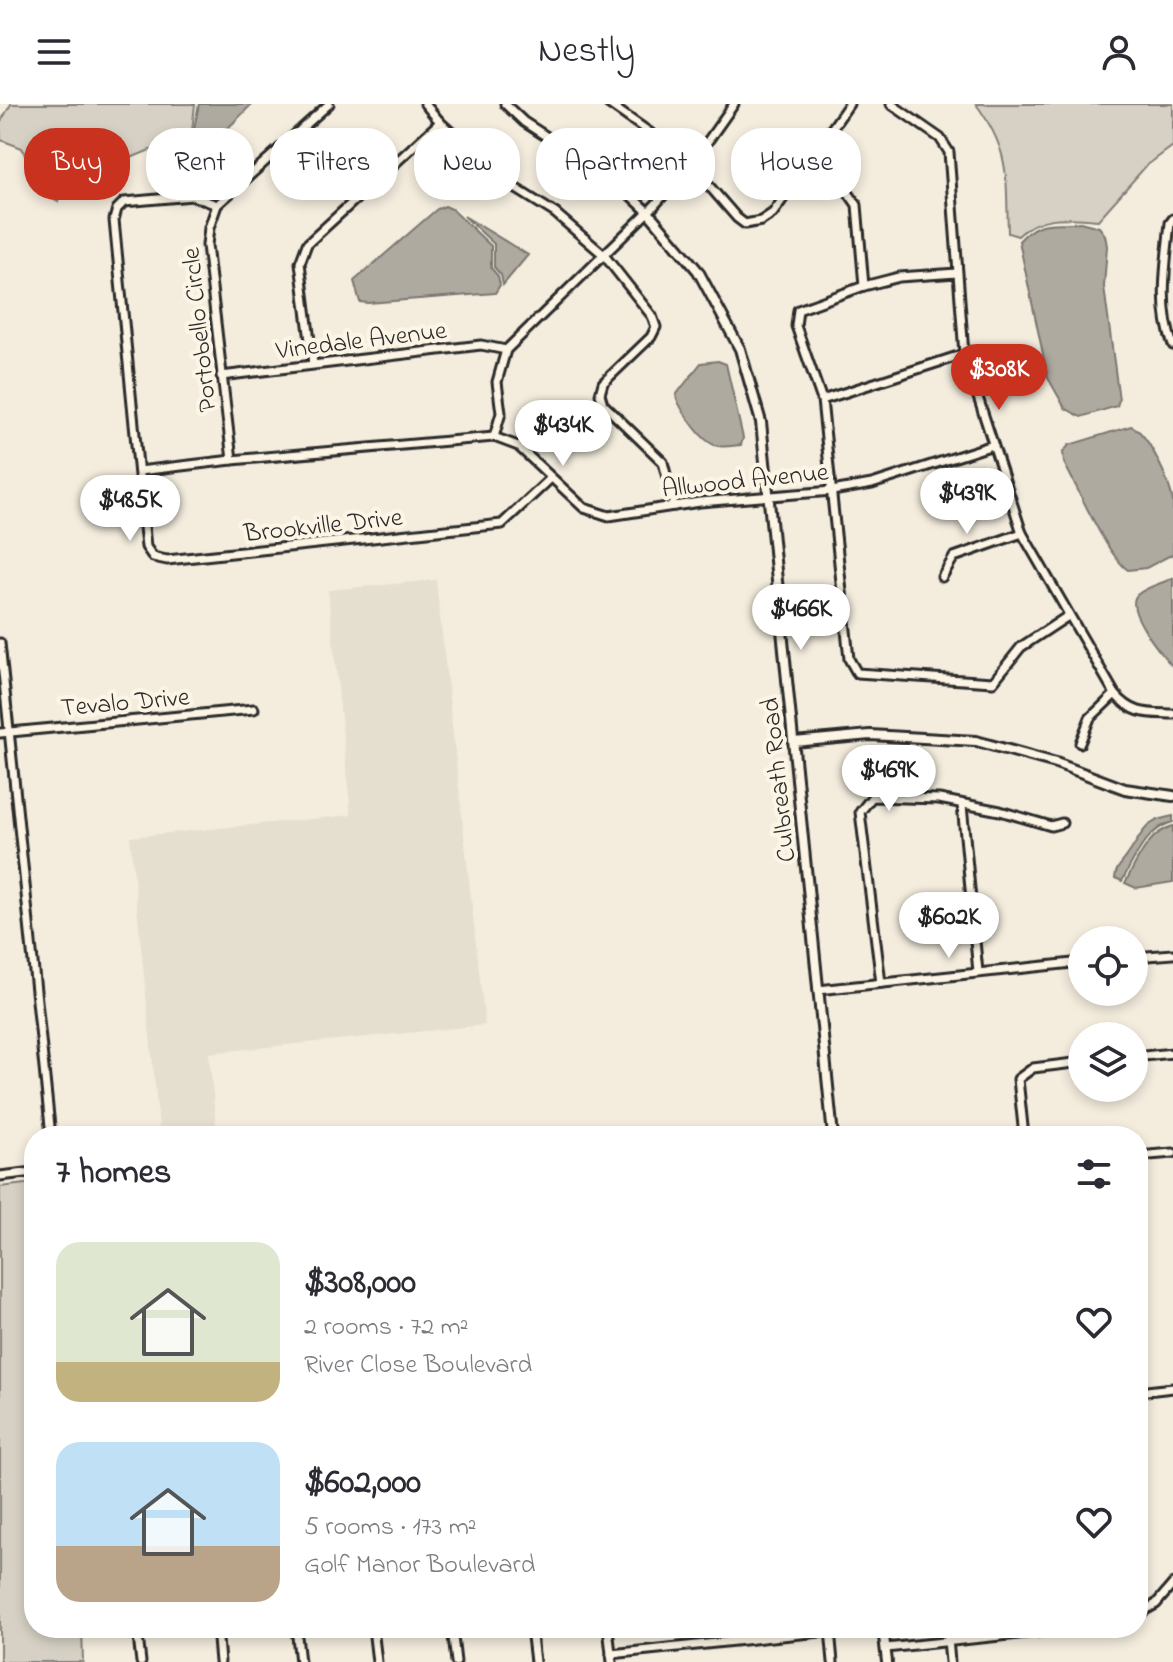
<!DOCTYPE html>
<html lang="en">
<head>
<meta charset="utf-8">
<style>
  body { margin:0; font-family:"Indie Flower",sans-serif; background:#f7f7f7; color:#2b2b33; height:100vh; display:flex; flex-direction:column; font-size:30px; white-space:nowrap }
  * { box-sizing:border-box; margin:0 }
  p { font-size:26px; color:#7c7c81 }
  .icon { flex:none; width:44px; height:44px; fill:none; stroke:currentColor; stroke-width:2; stroke-linecap:round; stroke-linejoin:round }
  .map { position:relative; flex:1; overflow:hidden }
  .drawer { position:absolute; left:24px; top:1022px; width:1124px; height:512px; display:flex; flex-direction:column; background:#fff; border-radius:32px; box-shadow:0 4px 12px #0003 }
  .drawer>* { flex:none }
  .top-card { position:absolute; left:24px; top:24px; width:1126px; height:72px; display:flex; gap:16px }
  .buttons { position:absolute; left:1068px; top:822px; display:grid; gap:16px }
  .buttons a { display:grid; place-items:center; width:80px; height:80px; border-radius:50%; background:#fff; box-shadow:0 4px 12px #0003; font-size:40px }
  .price { position:absolute; translate:-50% -68px; padding:0 18px; border-radius:28px; background:#fff; color:#222; font-size:26px; line-height:52px; filter:drop-shadow(0 2px 4px #0008) }
  .price::after { content:''; position:absolute; left:50%; top:48px; width:24px; height:18px; margin-left:-12px; background:inherit; clip-path:polygon(0 0,100% 0,50% 100%) }
  .price.current { background:#c8321e; color:#fff }
  ul { padding:0; list-style:none }
  li { display:flex; align-items:center; gap:24px; height:200px; padding:0 32px }
  li span { display:grid; place-items:center; flex:none; width:224px; height:160px; border-radius:24px; color:#555 }
  li>.icon { margin-inline-start:auto }
  span .icon { width:96px; height:96px; fill:#fffc; stroke-width:1 }
  li b { font-size:34px }
  h2 { display:flex; justify-content:space-between; align-items:center; height:96px; padding:0 32px; font-size:34px }
  .pill { padding:0 28px; border-radius:32px; background:#fff; box-shadow:0 4px 12px #0003; font-size:28px; line-height:72px }
  .pill.current { background:#c8321e; color:#fff }
  header { display:flex; justify-content:space-between; align-items:center; height:104px; padding:0 32px; background:#fff; font-size:36px; font-weight:600 }
  .map>svg:first-child { display:block }
  .built { fill:#e5dfd0 }
  .green { fill:#d6d1c4; stroke:#807e78; stroke-width:2 }
  .water { fill:#afaaa0; stroke:#7a7771; stroke-width:2 }
  .lines { fill:none; stroke-linecap:round; stroke-linejoin:round }
  .minor-casing { stroke:#2b2b2b; stroke-width:13 }
  .tertiary-casing { stroke:#2b2b2b; stroke-width:14 }
  .minor { stroke:#fcf5e5; stroke-width:7 }
  .tertiary { stroke:#fcf5e5; stroke-width:8 }
  .labels { text-anchor:middle; stroke-width:8; stroke-linejoin:round; paint-order:stroke }
  .street-label { font-size:26px; fill:#2b2b2b; stroke:#fcf5e5 }
</style>
</head>
<body>
<header><svg class="icon" aria-label="menu" viewBox="0 0 24 24"><path d="M4 6h16M4 12h16M4 18h16"/></svg>Nestly<svg class="icon" aria-label="person" viewBox="0 0 24 24"><circle cx="12" cy="8" r="4"/><path d="M4 21q1-7 8-7t8 7"/></svg></header>
<div class="map">
<svg width="1173" height="1558" viewBox="0 0 1173 1558">
  <rect width="100%" height="100%" fill="#f4edde"/>
  <filter id="ink" filterUnits="userSpaceOnUse"><feTurbulence type="fractalNoise" baseFrequency=".0125" numOctaves="2"/><feDisplacementMap in="SourceGraphic" scale="16" xChannelSelector="R" yChannelSelector="G"/><feConvolveMatrix kernelMatrix="1 2 1 2 8 2 1 2 1" color-interpolation-filters="sRGB"/></filter>
  <g filter="url(#ink)">
    <polygon class="built" points="436,476 485,921 209,949 217,1032 160,1032 130,733 351,711 328,486"/>
    <g class="green">
      <polygon points="11,0 195,0 191,36 186,45 150,46 109,63 82,59 64,69 58,98 40,88 22,44 1,36 0,19"/>
      <path d="M 976,0 L 1173,0 L 1173,42 L 1146,62 L 1098,116 C 1069,114 1040,109 1018,132 L 1008,129 C 1006,73 1011,48 976,0 Z"/>
      <polygon points="34,1079 34,1524 82,1524 83,1558 2,1558 0,1554 0,1083"/>
    </g>
    <g class="water">
      <path d="M 199,0 L 252,0 C 237,14 217,41 196,39 L 193,30 Z"/>
      <polygon points="445,102 452,105 491,142 491,164 498,172 500,181 495,189 368,199 360,198 354,177 437,105"/>
      <polygon points="464,112 528,151 503,181 501,171 494,163 494,140"/>
      <path d="M 1080,118 L 1099,123 L 1105,131 L 1107,142 L 1104,183 L 1119,296 L 1117,302 L 1081,313 L 1065,304 L 1048,274 L 1019,137 C 1040,113 1053,122 1080,118 Z"/>
      <path d="M 718,257 L 726,260 L 743,334 L 741,341 C 730,342 718,345 709,338 C 699,332 677,301 676,291 L 701,259 Z"/>
      <path d="M 1131,322 C 1149,329 1170,379 1173,398 C 1173,414 1173,433 1173,450 L 1146,464 L 1128,466 C 1106,450 1079,386 1064,359 L 1063,348 L 1069,341 Z"/>
      <path d="M 1173,474 L 1173,563 C 1163,552 1123,505 1137,491 C 1145,483 1163,479 1173,474 Z"/>
      <path d="M 1173,712 L 1173,718 C 1147,724 1134,755 1122,777 L 1115,774 C 1116,763 1121,761 1127,752 C 1144,729 1141,718 1173,712 Z"/>
      <path d="M 1173,722 L 1173,778 L 1136,784 L 1125,779 C 1136,759 1148,728 1173,722 Z"/>
    </g>
    <g class="lines">
      <defs>
        <g id="minor">
          <polyline points="425,0 440,18 507,79 555,109 604,151 652,212 656,223 651,233 603,279 600,290 603,300 663,358 674,402"/>
          <polyline points="505,0 524,18 615,77 648,108"/>
          <polyline points="609,0 649,28 691,61 737,114 745,120 761,117 773,109 849,0"/>
          <path d="M 891,0 L 940,34 L 949,48 L 964,250 L 1022,429 L 1115,590 C 1133,611 1147,609 1173,610"/>
          <polyline points="809,57 845,84 857,101 864,182"/>
          <polyline points="217,101 192,92 124,98 117,105 114,116 146,443 153,453 167,456 502,420 551,374"/>
          <path d="M 1173,115 L 1170,119 C 1166,158 1158,204 1173,241"/>
          <polyline points="957,169 899,173 864,182 798,206 796,222 822,296 849,555 857,569 993,578 1021,543 1068,512"/>
          <polyline points="313,260 300,159 307,140 440,18"/>
          <polyline points="221,272 481,241 506,246"/>
          <polyline points="822,296 964,250"/>
          <polyline points="494,333 501,309 497,278 506,246 654,102 691,61 734,0"/>
          <polyline points="232,356 207,141 209,124 217,101 329,0"/>
          <polyline points="139,367 232,356 494,333 518,342 584,404 609,412 700,398 832,387 872,380 993,341"/>
          <polyline points="942,473 954,453 1022,429"/>
          <polyline points="0,539 51,1032"/>
          <polyline points="0,629 254,605"/>
          <polyline points="1080,639 1090,614 1115,590"/>
          <polyline points="962,701 978,868"/>
          <polyline points="1134,853 1173,850"/>
          <polyline points="881,879 860,708 872,693 939,695 1000,707 1051,722 1062,719"/>
          <polyline points="818,886 1082,858"/>
          <polyline points="1134,953 1173,949"/>
          <polyline points="1024,1032 1018,975 1033,964 1082,958"/>
          <polyline points="1138,1052 1173,1049"/>
          <polyline points="0,1072 34,1068"/>
          <polyline points="1138,1288 1173,1284"/>
          <polyline points="1138,1510 1156,1500 1173,1480"/>
          <polyline points="137,1524 141,1558"/>
          <polyline points="217,1524 220,1558"/>
          <polyline points="296,1524 300,1558"/>
          <polyline points="373,1524 377,1558"/>
          <polyline points="452,1524 456,1558"/>
          <polyline points="531,1524 535,1558"/>
          <polyline points="608,1524 612,1558"/>
          <polyline points="947,1524 950,1558"/>
          <polyline points="830,1526 833,1558"/>
          <polyline points="886,1544 1077,1524"/>
          <polyline points="611,1550 830,1527"/>
        </g>
        <g id="tertiary">
          <polyline points="648,108 698,167 740,245 761,318 833,1032"/>
          <polyline points="794,638 870,631 976,637 1056,659 1125,685 1173,692"/>
          <polyline points="883,1524 887,1558"/>
        </g>
      </defs>
      <use href="#minor" class="minor-casing"/>
      <use href="#tertiary" class="tertiary-casing"/>
      <use href="#minor" class="minor"/>
      <use href="#tertiary" class="tertiary"/>
    </g>
  </g>
  <g class="labels">
    <g class="street-label">
      <text transform="translate(198 226) rotate(-96)" y="9">Portobello Circle</text>
      <text transform="translate(361 235) rotate(-7)" y="9">Vinedale Avenue</text>
      <text transform="translate(745 375) rotate(-6)" y="9">Allwood Avenue</text>
      <text transform="translate(323 420) rotate(-6)" y="9">Brookville Drive</text>
      <text transform="translate(125 597) rotate(-5)" y="9">Tevalo Drive</text>
      <text transform="translate(777 676) rotate(-96)" y="9">Culbreath Road</text>
    </g>
  </g>
</svg>
<div class="buttons">
<a><svg class="icon" aria-label="locate" viewBox="0 0 24 24"><circle cx="12" cy="12" r="6"/><path d="M12 2v4M12 18v4M2 12h4M18 12h4"/></svg></a>
<a><svg class="icon" aria-label="layers" viewBox="0 0 24 24"><path d="M12 4l9 5-9 5-9-5zM3 14l9 5 9-5"/></svg></a>
</div>
<b class="price current" style="left:999px;top:308px">$308K</b>
<b class="price" style="left:563px;top:364px">$434K</b>
<b class="price" style="left:967px;top:432px">$439K</b>
<b class="price" style="left:130px;top:439px">$485K</b>
<b class="price" style="left:801px;top:548px">$466K</b>
<b class="price" style="left:889px;top:709px">$469K</b>
<b class="price" style="left:949px;top:856px">$602K</b>
<div class="top-card">
<a class="pill current">Buy</a>
<a class="pill">Rent</a>
<a class="pill">Filters</a>
<a class="pill">New</a>
<a class="pill">Apartment</a>
<a class="pill">House</a>
</div>
<section class="drawer">
<h2>7 homes<svg class="icon" aria-label="filters" viewBox="0 0 24 24"><path d="M4 7h16M4 17h16"/><circle cx="9" cy="7" r="2"/><circle cx="15" cy="17" r="2"/></svg></h2>
<ul>
<li><span style="background:linear-gradient(#dfe7d0 75%,#c2b280 0)"><svg class="icon" aria-label="home" viewBox="0 0 24 24"><path d="M3 11l9-7 9 7M6 9v11h12V9"/></svg></span><div><b>$308,000</b><p>2 rooms · 72 m²</p><p>River Close Boulevard</p></div><svg class="icon" aria-label="heart" viewBox="0 0 24 24"><path d="M12 20l-8-8c-3-5 5-10 8-4 3-6 11-1 8 4z"/></svg></li>
<li><span style="background:linear-gradient(#bfe0f5 65%,#b9a48a 0)"><svg class="icon" aria-label="home" viewBox="0 0 24 24"><path d="M3 11l9-7 9 7M6 9v11h12V9"/></svg></span><div><b>$602,000</b><p>5 rooms · 173 m²</p><p>Golf Manor Boulevard</p></div><svg class="icon" aria-label="heart" viewBox="0 0 24 24"><path d="M12 20l-8-8c-3-5 5-10 8-4 3-6 11-1 8 4z"/></svg></li>
</ul>
</section>
</div>
</body>
</html>
